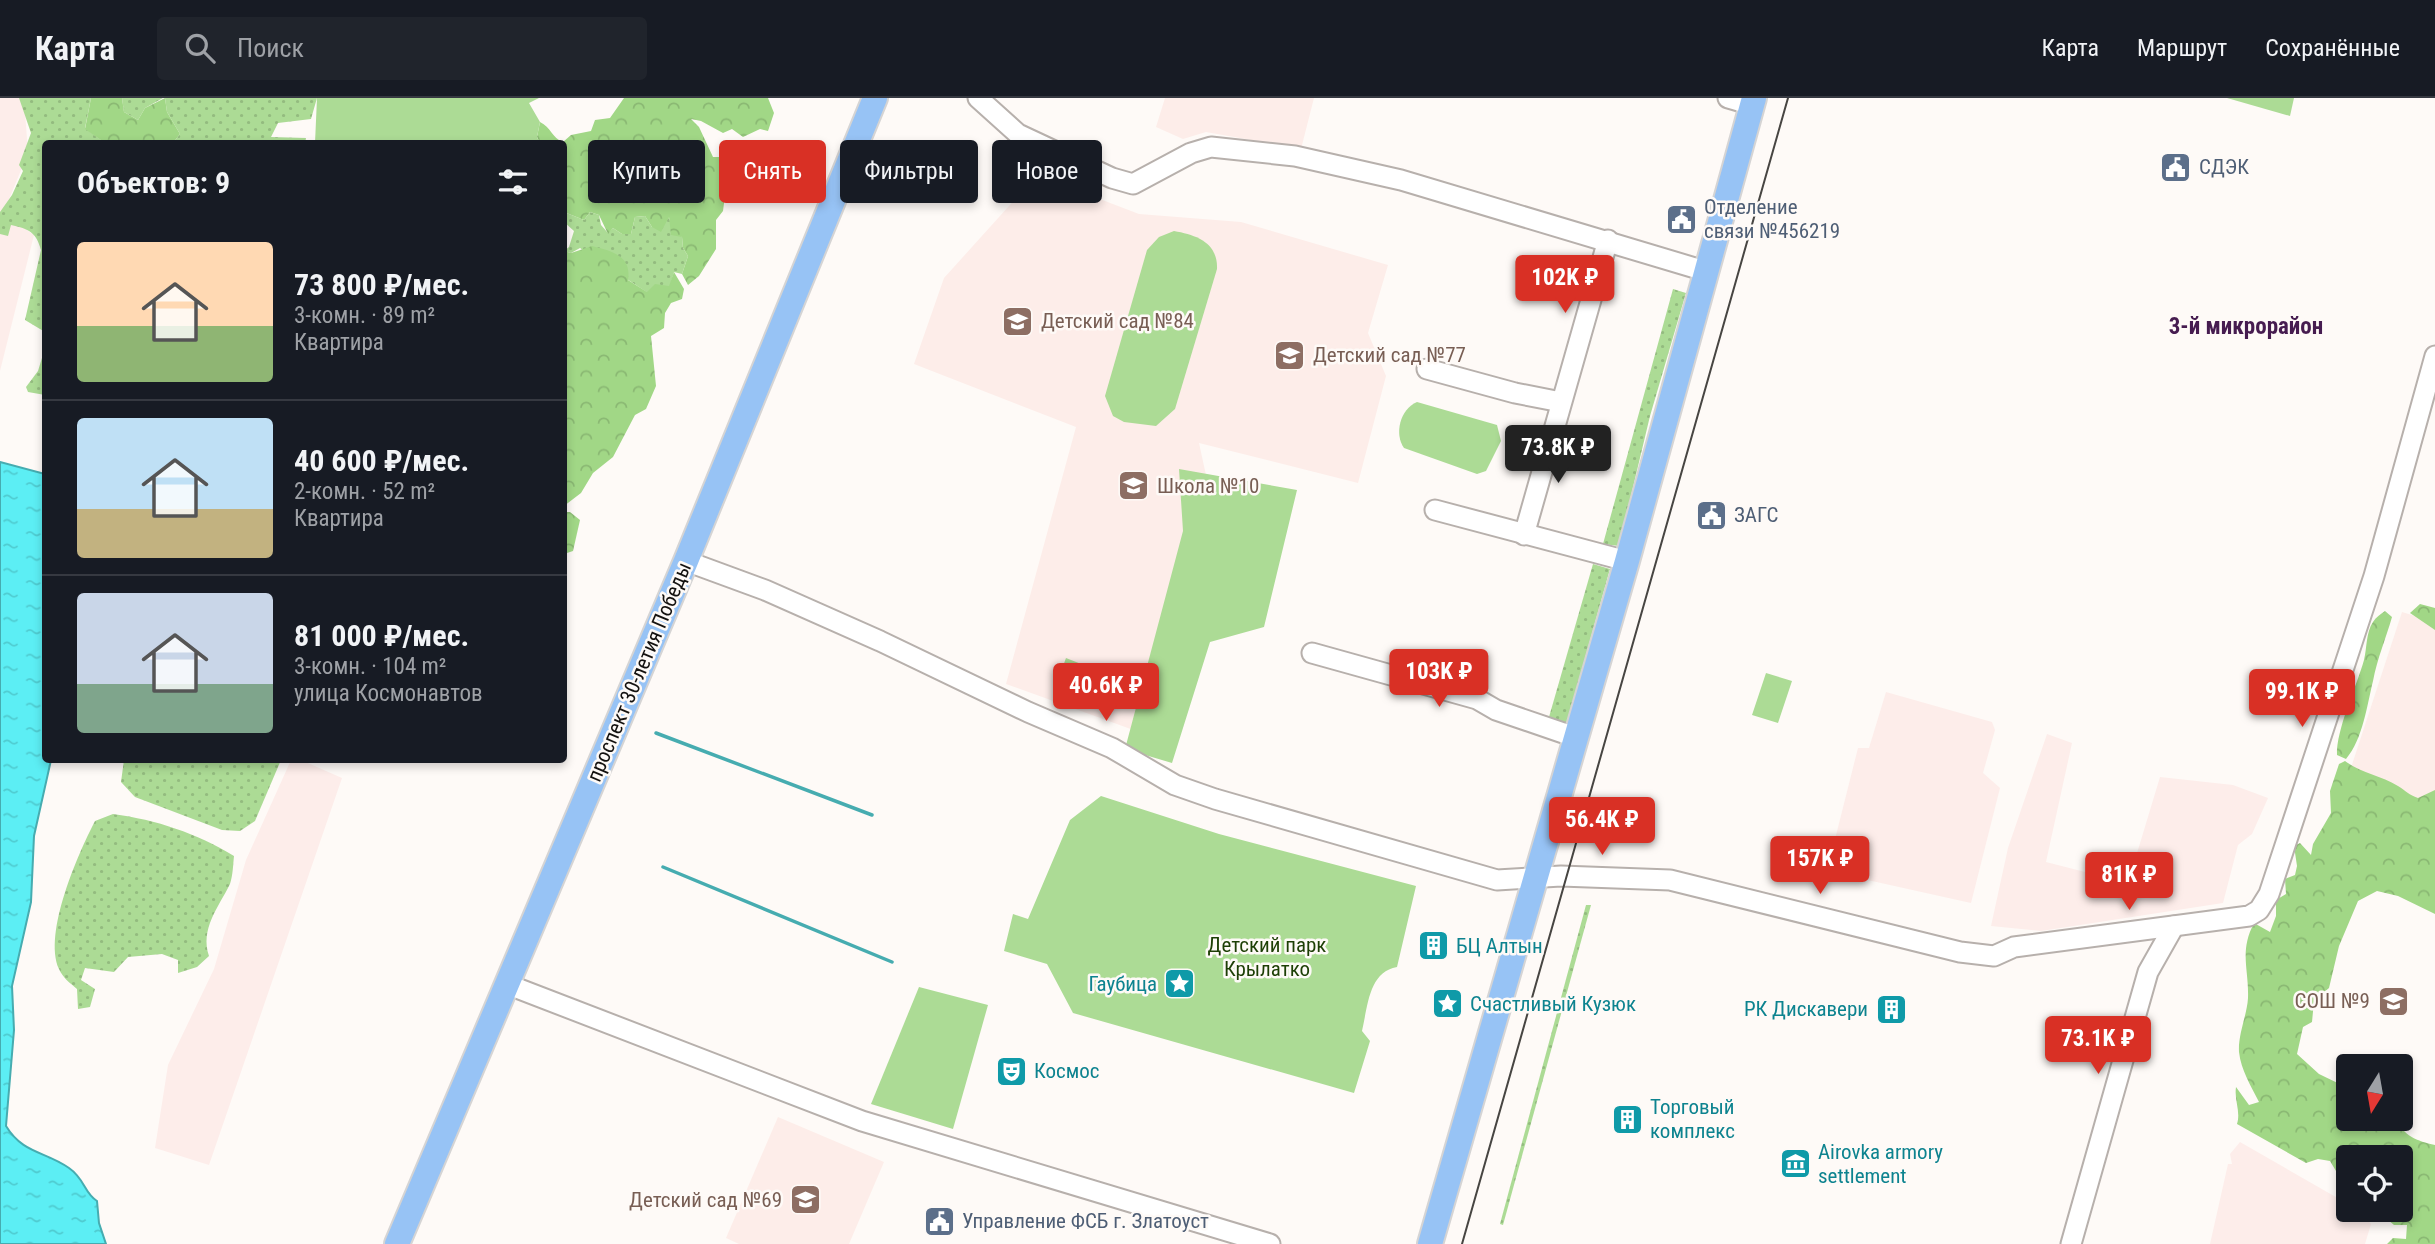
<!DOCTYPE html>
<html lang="ru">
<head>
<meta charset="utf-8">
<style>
  body { margin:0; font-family:"Roboto Condensed",sans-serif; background:#20242c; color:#f1f3f6; height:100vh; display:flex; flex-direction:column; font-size:26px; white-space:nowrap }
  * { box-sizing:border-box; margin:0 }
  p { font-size:23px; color:#9ea1a6 }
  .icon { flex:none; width:38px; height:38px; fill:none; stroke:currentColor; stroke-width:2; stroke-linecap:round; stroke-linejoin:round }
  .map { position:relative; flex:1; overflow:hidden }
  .sheet { position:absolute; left:42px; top:42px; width:525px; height:623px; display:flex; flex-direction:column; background:#171b24; border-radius:7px; box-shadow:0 4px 10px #0003 }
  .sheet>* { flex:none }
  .guide { position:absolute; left:588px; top:42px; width:665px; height:63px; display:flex; gap:14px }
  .needle { width:46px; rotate:191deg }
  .fabs { position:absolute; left:2336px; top:956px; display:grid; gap:14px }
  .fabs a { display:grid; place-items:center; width:77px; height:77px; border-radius:7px; background:#171b24; box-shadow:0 4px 10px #0003; font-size:35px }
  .price { position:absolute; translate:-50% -60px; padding:0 16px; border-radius:7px; background:#d93025; color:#fff; font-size:23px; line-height:46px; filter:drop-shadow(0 2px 4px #0008) }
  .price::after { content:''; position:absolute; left:50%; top:42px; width:21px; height:16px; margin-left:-10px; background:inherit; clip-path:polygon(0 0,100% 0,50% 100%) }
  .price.current { background:#222; color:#fff }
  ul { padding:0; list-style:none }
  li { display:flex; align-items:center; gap:21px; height:175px; padding:0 35px }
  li+li { border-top:2px solid #363941 }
  li span { display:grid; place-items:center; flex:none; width:196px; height:140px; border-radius:7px; color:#555 }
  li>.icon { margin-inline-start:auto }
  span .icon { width:84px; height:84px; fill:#fffc; stroke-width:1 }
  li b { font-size:30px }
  h2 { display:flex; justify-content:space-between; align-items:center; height:84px; padding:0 35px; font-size:30px }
  .tag { padding:0 24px; border-radius:7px; background:#171b24; box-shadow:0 4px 10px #0003; font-size:24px; line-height:63px }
  .tag.current { background:#d93025; color:#fff }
  header { display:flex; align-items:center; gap:42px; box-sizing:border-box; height:98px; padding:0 35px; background:#171b24; border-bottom:2px solid #363941 }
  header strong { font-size:33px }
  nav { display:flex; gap:38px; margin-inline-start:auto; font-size:24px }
  .search { width:490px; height:63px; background:#20242c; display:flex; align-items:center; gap:18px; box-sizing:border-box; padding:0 24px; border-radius:7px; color:#9ea1a6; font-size:26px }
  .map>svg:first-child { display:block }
  .industrial { fill:#fdedea }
  .education { fill:#fdede9 }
  .grass { fill:url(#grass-dots) }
  .forest { fill:url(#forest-crowns) }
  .green { fill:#acdb95 }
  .water { fill:url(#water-ripples); stroke:#46acb0; stroke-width:2 }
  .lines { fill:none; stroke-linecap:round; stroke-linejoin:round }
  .stream { stroke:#46acb0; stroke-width:3.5 }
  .minor-casing { stroke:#b7b0ac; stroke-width:23 }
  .major-casing { stroke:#d5d4d4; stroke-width:28 }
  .minor { stroke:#fff; stroke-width:19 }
  .major { stroke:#97c3f5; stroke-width:24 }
  .tram { stroke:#474542; stroke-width:2 }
  .labels { text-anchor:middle; stroke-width:5; stroke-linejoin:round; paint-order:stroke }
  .service-label { font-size:21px; fill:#4e5e75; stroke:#fefaf7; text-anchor:start }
  .education-label { font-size:21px; fill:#785e54; stroke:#fefaf7; text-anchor:start }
  .street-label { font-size:21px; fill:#141210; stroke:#fefaf7 }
  .park-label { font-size:21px; fill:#1d3f05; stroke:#fefaf7 }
  .culture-label { font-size:21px; fill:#0d838f; stroke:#fefaf7; text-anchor:start }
  .neighbourhood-label { font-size:23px; font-weight:bold; fill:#461c50; stroke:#fefaf7 }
</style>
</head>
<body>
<header>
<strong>Карта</strong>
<div class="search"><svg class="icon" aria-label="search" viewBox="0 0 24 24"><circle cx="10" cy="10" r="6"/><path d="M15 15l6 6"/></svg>Поиск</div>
<nav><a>Карта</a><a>Маршрут</a><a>Сохранённые</a></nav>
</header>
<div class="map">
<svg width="2435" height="1146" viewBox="0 0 2435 1146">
  <defs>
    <pattern id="grass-dots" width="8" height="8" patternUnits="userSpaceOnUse" patternTransform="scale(1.75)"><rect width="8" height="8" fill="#acdb95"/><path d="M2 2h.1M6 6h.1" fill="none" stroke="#93bb7f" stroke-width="1.8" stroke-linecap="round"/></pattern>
    <pattern id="forest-crowns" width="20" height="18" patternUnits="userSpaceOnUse" patternTransform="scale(1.75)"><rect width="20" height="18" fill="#a1d786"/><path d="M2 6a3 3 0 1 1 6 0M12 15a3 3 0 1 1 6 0" fill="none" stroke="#8ab873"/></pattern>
    <pattern id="water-ripples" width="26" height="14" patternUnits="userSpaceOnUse" patternTransform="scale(1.75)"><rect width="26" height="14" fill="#5ceef4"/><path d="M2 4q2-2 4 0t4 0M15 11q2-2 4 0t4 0" fill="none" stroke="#4fcbd0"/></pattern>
  </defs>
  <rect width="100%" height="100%" fill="#fefaf7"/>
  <g class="industrial">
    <polygon points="0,0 24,0 28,55 3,116 34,137 0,273"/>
    <polygon points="1886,594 1992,624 1995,632 1983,675 2000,690 1971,805 1827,773 1858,650 1869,650"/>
    <polygon points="2047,636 2072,645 2046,764 2128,785 2160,679 2233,687 2268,700 2252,736 2238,747 2223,805 2041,833 1991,828 2008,750"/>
    <polygon points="291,662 301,662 342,680 209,1067 155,1050 168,967 214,871 246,762"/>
    <polygon points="2240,1044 2348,1106 2348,1111 2358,1111 2371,1126 2365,1146 2210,1146 2228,1066 2232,1066 2230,1056"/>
  </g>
  <g class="education">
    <polygon points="1165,0 1314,0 1301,51 1206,34 1183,41 1156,29"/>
    <polygon points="1037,77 1139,116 1241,124 1388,167 1368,235 1386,278 1358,385 1199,345 1216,423 1150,638 1006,586 1076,329 914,266 944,180"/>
    <polygon points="2402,514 2435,524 2435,725 2345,688"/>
    <polygon points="778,1019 884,1064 849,1146 739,1146 726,1140"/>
  </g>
  <g class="grass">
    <path d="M 19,0 L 91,0 L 85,30 L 105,45 L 46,46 L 45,234 L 25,222 L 41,152 C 36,134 29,131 11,127 L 8,138 L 0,136 L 0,114 L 12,97 L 23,73 L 19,67 L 31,35 Z"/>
    <polygon points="122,0 163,0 145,10 138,22 124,14"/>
    <polygon points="165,0 317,0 311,21 278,25 271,39 306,40 305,46 173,45 180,36 167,14"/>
    <polygon points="564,114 584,122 590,114 599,117 601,127 608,135 613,130 622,136 631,136 635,119 645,118 652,129 668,117 672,129 682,139 683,150 688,158 682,176 674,174 670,188 648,195 580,150 571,155 564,153 569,149 574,133 564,124"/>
    <polygon points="1673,191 1686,195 1650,318 1619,448 1603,446"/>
    <polygon points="45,250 45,297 28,294 26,289 38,273"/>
    <polygon points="1593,466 1610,471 1565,632 1547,626"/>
    <polygon points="124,662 281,662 255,723 240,733 222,732 135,699 121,684"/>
    <path d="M 113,716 C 157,722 196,735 234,758 C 233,767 233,777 230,786 C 218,810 200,831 209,858 L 197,869 L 178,875 L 178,862 L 162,856 L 128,859 L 114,874 L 85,870 L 81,882 L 95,891 L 90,909 L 78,911 L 77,891 C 70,885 63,880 59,871 C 43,835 78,756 95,723 Z"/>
    <polygon points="1586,807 1591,807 1503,1127 1500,1126"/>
  </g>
  <g class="forest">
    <polygon points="91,0 122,0 124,14 138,22 145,10 165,0 167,14 180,36 173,45 105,45 85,31"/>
    <path d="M 624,0 L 768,0 L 774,15 L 768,33 L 760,31 L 743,39 L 732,31 L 723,35 L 701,23 L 691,21 L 699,29 L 713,59 L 731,59 L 732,80 L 726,90 L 723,113 L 716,122 L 716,151 L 699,178 L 688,187 L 682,176 L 688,158 L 683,150 L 682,139 L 671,137 L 669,119 L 661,134 L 652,129 L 645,118 L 635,119 L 631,136 L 622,136 L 613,130 L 608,136 L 599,117 L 590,114 L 584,122 L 564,114 L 564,46 L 540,45 L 537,39 L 540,24 C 551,29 552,40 563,44 L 571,37 L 591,33 L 595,22 L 610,20 Z"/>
    <path d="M 592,148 C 612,153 632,158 628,182 L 647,194 L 655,186 L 669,188 L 674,174 L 684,191 L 682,201 L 671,205 L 665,215 L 664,230 L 651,238 L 656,288 L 646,311 L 635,317 L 613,359 L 593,375 L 581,395 L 564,408 L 564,153 L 571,155 Z"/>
    <polygon points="564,414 570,414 580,422 573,453 564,456"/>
    <polygon points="2420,506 2435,510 2435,532 2410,515"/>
    <path d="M 2385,513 L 2392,519 C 2386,540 2377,561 2373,583 C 2367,607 2363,641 2346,661 L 2337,657 C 2336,632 2357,587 2364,562 C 2367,550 2366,534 2373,524 C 2376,519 2381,516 2385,513 Z"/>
    <path d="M 2345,663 C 2362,676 2381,677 2398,688 C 2406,693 2409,697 2418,700 L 2435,692 L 2435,816 L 2398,798 L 2377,793 L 2358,803 L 2339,848 L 2329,890 L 2314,903 L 2312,924 L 2303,929 L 2297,956 L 2319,976 L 2348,990 L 2348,1020 L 2396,1020 C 2403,1038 2417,1043 2435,1047 L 2435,1146 L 2387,1146 L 2393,1140 L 2406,1141 L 2407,1127 L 2394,1127 L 2381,1116 L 2401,1111 L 2401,1059 L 2348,1059 L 2348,1093 L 2330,1063 L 2318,1061 L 2306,1065 L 2237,1026 C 2241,1013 2234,1003 2236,989 L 2249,1007 L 2259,1004 C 2251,988 2241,972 2239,954 C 2238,936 2247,917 2248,900 C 2249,870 2239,854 2254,825 L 2270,834 L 2276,818 L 2276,802 L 2286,796 L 2285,781 L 2295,777 L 2297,768 L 2294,748 L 2300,745 L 2311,757 L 2313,746 L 2331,715 L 2330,693 L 2339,666 Z"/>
  </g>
  <g class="green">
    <polygon points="317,0 539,0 529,5 540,24 537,39 540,45 315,45"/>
    <polygon points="2227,0 2294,0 2290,18"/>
    <path d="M 1174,133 C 1197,137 1218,145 1217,171 L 1175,311 L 1156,328 L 1124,324 L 1113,318 L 1105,298 L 1147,152 L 1159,139 Z"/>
    <path d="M 1417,304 L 1497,327 L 1501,343 L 1486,373 L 1477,376 L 1404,350 C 1394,336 1400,311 1417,304 Z"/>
    <polygon points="1179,371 1297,392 1264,529 1210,544 1172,665 1125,651 1183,433"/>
    <polygon points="1066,560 1109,577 1101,599 1058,582"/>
    <polygon points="1766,575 1792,583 1778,625 1752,617"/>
    <path d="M 1101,698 L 1219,736 L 1416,788 L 1397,869 C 1369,874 1368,907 1362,933 L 1370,943 L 1354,995 L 1073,915 L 1047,866 L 1004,853 L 1013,816 L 1028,821 L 1070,722 Z"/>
    <polygon points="919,889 988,907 953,1031 871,1006"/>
  </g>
  <path class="water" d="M 0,364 L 45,376 L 46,662 L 51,662 L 34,738 L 31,804 L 12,888 L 14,932 L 6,1028 C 23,1056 45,1053 69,1070 C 85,1081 84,1095 97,1103 L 99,1125 L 106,1146 L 0,1146 Z"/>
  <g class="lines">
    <g class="stream">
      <polyline points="656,635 872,717"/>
      <polyline points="663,769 892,864"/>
    </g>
    <defs>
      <g id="minor">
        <polyline points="978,0 1018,36 1112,80 1133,86 1191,55 1211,49 1295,58 1401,82 1705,173"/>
        <polyline points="1728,0 1752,7"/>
        <polyline points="1427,271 1515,295 1561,304"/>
        <polyline points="1435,412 1627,463"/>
        <polyline points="1524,437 1608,142"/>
        <polyline points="686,463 765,492 880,543 1028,614 1112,650 1175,687 1215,701 1497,782 1561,778 1670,782 1960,854 1994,858 2014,849 2249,818 2259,812 2269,796 2374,478 2435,258"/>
        <polyline points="1312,555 1477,601 1496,612 1575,639"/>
        <polyline points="509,887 862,1023 1270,1146"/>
        <polyline points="2071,1146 2148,874 2174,828"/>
      </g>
      <g id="major">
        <polyline points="397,1146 686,463 875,0"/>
        <polyline points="1430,1146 1627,463 1754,0"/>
      </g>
    </defs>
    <use href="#minor" class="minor-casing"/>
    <use href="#major" class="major-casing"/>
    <use href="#minor" class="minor"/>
    <use href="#major" class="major"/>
    <polyline class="tram" points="1462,1146 1788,0"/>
  </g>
  <defs>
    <symbol id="civic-square" viewBox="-11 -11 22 22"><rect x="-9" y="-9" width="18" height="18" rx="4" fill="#5c6f8a" stroke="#fefaf7"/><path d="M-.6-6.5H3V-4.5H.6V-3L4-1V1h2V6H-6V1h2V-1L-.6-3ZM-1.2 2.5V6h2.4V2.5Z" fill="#fff"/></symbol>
    <symbol id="school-square" viewBox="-11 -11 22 22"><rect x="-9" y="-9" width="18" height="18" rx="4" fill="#8d6e63" stroke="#fefaf7"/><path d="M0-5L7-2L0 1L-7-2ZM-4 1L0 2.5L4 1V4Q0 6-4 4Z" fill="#fff"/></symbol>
    <symbol id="building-square" viewBox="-11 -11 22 22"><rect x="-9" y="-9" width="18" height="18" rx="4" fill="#0f9aa8" stroke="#fefaf7"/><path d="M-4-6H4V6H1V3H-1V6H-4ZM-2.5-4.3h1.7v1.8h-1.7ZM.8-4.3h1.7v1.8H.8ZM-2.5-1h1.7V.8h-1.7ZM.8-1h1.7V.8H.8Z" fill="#fff"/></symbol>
    <symbol id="sight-square" viewBox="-11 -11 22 22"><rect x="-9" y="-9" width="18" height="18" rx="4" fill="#0f9aa8" stroke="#fefaf7"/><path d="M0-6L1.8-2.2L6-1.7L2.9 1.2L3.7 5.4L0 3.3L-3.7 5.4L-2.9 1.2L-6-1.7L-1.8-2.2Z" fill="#fff"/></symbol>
    <symbol id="theatre-square" viewBox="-11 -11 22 22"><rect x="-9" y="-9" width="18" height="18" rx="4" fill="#0f9aa8" stroke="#fefaf7"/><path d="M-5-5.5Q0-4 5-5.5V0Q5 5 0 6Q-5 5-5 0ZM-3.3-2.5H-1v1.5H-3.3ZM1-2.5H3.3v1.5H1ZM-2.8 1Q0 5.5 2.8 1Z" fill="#fff"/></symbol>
    <symbol id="museum-square" viewBox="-11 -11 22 22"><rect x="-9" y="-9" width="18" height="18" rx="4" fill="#0f9aa8" stroke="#fefaf7"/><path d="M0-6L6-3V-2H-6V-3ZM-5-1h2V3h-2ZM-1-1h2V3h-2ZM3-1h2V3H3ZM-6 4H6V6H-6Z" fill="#fff"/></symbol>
  </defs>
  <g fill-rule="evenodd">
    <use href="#civic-square" x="2158" y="52" width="35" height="35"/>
    <use href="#civic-square" x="1664" y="104" width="35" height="35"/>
    <use href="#school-square" x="1000" y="206" width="35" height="35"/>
    <use href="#school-square" x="1272" y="240" width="35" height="35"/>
    <use href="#school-square" x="1116" y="370" width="35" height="35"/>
    <use href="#civic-square" x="1694" y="400" width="35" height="35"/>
    <use href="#building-square" x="1416" y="830" width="35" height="35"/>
    <use href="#sight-square" x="1162" y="868" width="35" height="35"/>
    <use href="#school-square" x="2376" y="886" width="35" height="35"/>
    <use href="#sight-square" x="1430" y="888" width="35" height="35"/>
    <use href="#building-square" x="1874" y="894" width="35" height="35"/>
    <use href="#theatre-square" x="994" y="956" width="35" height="35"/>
    <use href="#building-square" x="1610" y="1004" width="35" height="35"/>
    <use href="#museum-square" x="1778" y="1048" width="35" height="35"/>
    <use href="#school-square" x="788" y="1084" width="35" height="35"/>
    <use href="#civic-square" x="922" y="1106" width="35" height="35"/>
  </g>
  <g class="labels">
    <g class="service-label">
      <text x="2199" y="76">СДЭК</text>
      <text x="1704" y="116">Отделение<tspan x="1704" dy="24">связи №456219</tspan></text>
      <text x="1734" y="424">ЗАГС</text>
      <text x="962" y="1130">Управление ФСБ г. Златоуст</text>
    </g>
    <g class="education-label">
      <text x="1041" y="230">Детский сад №84</text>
      <text x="1313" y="264">Детский сад №77</text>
      <text x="1157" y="395">Школа №10</text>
      <text x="2370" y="910" text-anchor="end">СОШ №9</text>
      <text x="782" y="1109" text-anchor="end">Детский сад №69</text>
    </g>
    <g class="street-label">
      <text transform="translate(639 574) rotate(-67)" y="7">проспект 30-летия Победы</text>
    </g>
    <g class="park-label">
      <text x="1267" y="854">Детский парк<tspan x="1267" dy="24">Крылатко</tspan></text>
    </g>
    <g class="culture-label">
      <text x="1456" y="855">БЦ Алтын</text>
      <text x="1157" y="893" text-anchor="end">Гаубица</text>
      <text x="1470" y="913">Счастливый Кузюк</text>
      <text x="1868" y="918" text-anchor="end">РК Дискавери</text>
      <text x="1034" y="980">Космос</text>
      <text x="1650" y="1016">Торговый<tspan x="1650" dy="24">комплекс</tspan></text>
      <text x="1818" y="1061">Airovka armory<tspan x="1818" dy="24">settlement</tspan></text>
    </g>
    <g class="neighbourhood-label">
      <text x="2246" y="236">3-й микрорайон</text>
    </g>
  </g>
</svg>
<div class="fabs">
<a><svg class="needle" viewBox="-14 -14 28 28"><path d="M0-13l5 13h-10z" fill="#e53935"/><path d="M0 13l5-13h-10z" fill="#9ea1a6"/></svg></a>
<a><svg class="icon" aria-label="locate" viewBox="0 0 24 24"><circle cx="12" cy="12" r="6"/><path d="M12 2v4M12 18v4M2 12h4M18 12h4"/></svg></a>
</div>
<b class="price" style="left:1565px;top:217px">102K ₽</b>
<b class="price current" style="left:1558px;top:387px">73.8K ₽</b>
<b class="price" style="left:1439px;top:611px">103K ₽</b>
<b class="price" style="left:1106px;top:625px">40.6K ₽</b>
<b class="price" style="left:2302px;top:631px">99.1K ₽</b>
<b class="price" style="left:1602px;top:759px">56.4K ₽</b>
<b class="price" style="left:1820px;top:798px">157K ₽</b>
<b class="price" style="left:2129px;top:814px">81K ₽</b>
<b class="price" style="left:2098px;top:978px">73.1K ₽</b>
<div class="guide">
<a class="tag">Купить</a>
<a class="tag current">Снять</a>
<a class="tag">Фильтры</a>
<a class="tag">Новое</a>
</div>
<section class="sheet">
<h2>Объектов: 9<svg class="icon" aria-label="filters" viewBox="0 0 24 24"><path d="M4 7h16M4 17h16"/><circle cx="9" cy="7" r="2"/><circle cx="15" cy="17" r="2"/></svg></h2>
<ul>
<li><span style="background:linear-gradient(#ffd9b3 60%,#8fb573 0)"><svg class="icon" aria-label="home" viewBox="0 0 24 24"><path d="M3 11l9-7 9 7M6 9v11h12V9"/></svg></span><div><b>73 800 ₽/мес.</b><p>3-комн. · 89 m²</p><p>Квартира</p></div></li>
<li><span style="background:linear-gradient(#bfe0f5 65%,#c2b280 0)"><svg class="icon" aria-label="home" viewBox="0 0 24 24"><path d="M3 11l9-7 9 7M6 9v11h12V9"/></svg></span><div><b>40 600 ₽/мес.</b><p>2-комн. · 52 m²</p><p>Квартира</p></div></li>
<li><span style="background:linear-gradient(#c9d6e8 65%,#7fa58c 0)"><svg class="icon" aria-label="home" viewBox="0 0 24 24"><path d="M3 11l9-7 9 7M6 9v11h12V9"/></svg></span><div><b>81 000 ₽/мес.</b><p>3-комн. · 104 m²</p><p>улица Космонавтов</p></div></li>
</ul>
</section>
</div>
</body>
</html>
